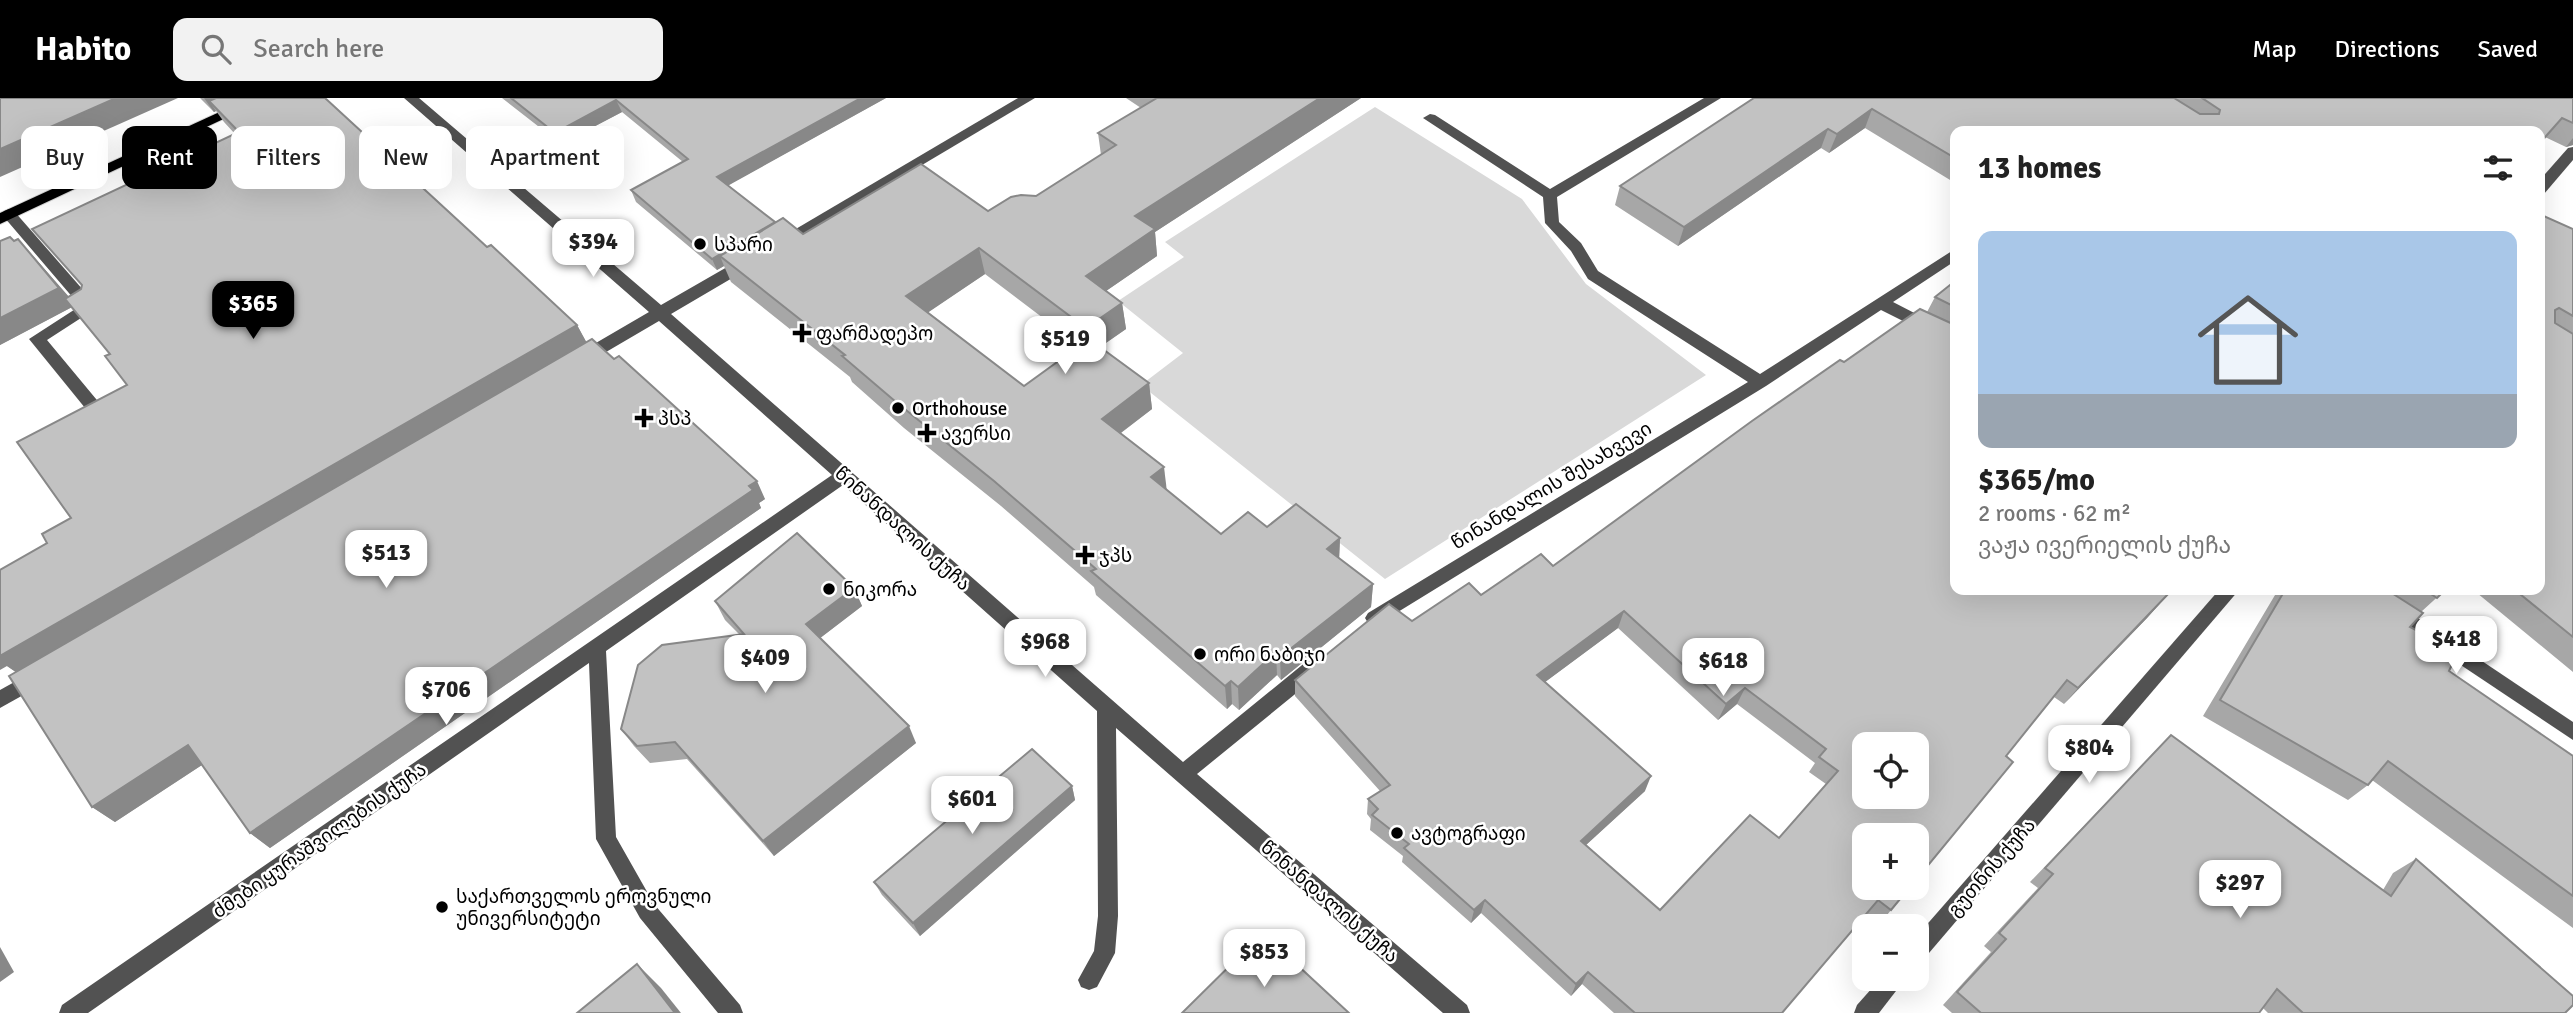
<!DOCTYPE html>
<html lang="en">
<head>
<meta charset="utf-8">
<style>
  body { margin:0; font-family:Signika,"Noto Sans Georgian",sans-serif; background:#f2f2f2; color:#222; height:100vh; display:flex; flex-direction:column; font-size:26px; white-space:nowrap }
  * { box-sizing:border-box; margin:0 }
  p { font-size:23px; color:#767676 }
  .icon { flex:none; width:38px; height:38px; fill:none; stroke:currentColor; stroke-width:2; stroke-linecap:round; stroke-linejoin:round }
  .map { position:relative; flex:1; overflow:hidden }
  .sheet { position:absolute; left:1950px; top:28px; width:595px; height:469px; display:flex; flex-direction:column; background:#fff; border-radius:14px; box-shadow:0 7px 28px #0002 }
  .sheet>* { flex:none }
  .guide { position:absolute; left:21px; top:28px; width:665px; height:63px; display:flex; gap:14px }
  .tools { position:absolute; left:1852px; top:634px; display:grid; gap:14px }
  .tools a { display:grid; place-items:center; width:77px; height:77px; border-radius:14px; background:#fff; box-shadow:0 7px 28px #0002; font-size:35px }
  .price { position:absolute; translate:-50% -60px; padding:0 16px; border-radius:14px; background:#fff; color:#222; font-size:23px; line-height:46px; filter:drop-shadow(0 2px 4px #0008) }
  .price::after { content:''; position:absolute; left:50%; top:42px; width:21px; height:16px; margin-left:-10px; background:inherit; clip-path:polygon(0 0,100% 0,50% 100%) }
  .price.on { background:#000; color:#fff }
  ul { padding:0; list-style:none }
  li { display:grid; align-content:center; gap:14px; height:371px; padding:0 28px }
  li+li { border-top:2px solid #e0e0e0 }
  li span { display:grid; place-items:center; height:217px; border-radius:14px; color:#555 }
  li>.icon { margin-inline-start:auto }
  span .icon { width:126px; height:126px; fill:#fffc; stroke-width:1 }
  li b { font-size:30px }
  h2 { display:flex; justify-content:space-between; align-items:center; height:84px; padding:0 28px; font-size:30px }
  .tag { padding:0 24px; border-radius:14px; background:#fff; box-shadow:0 7px 28px #0002; font-size:24px; line-height:63px }
  .tag.on { background:#000; color:#fff }
  header { display:flex; align-items:center; gap:42px; box-sizing:border-box; height:98px; padding:0 35px; background:#000; color:#fff }
  header strong { font-size:33px }
  nav { display:flex; gap:38px; margin-inline-start:auto; font-size:24px }
  .search { width:490px; height:63px; background:#f2f2f2; display:flex; align-items:center; gap:18px; box-sizing:border-box; padding:0 24px; border-radius:14px; color:#767676; font-size:26px }
  .map>svg:first-child { display:block }
  .green { fill:#d9d9d9 }
  .lines { fill:none; stroke-linecap:round; stroke-linejoin:round }
  .major-casing { stroke:#dbdbdb; stroke-width:2 }
  .minor { fill:#525252; fill-rule:evenodd }
  .major { fill:#000; fill-rule:evenodd }
  .wall { fill:#a7a7a7; fill-rule:evenodd }
  .shaded-wall { fill:#888 }
  .building { fill:#c2c2c2; stroke:#888; stroke-width:2; fill-rule:evenodd }
  .poi-dot { fill:#000; stroke:#fff; stroke-width:2.5 }
  .labels { text-anchor:middle; stroke-width:5; stroke-linejoin:round; paint-order:stroke }
  .poi-label { font-size:19px; fill:#000; stroke:#fff; text-anchor:start }
  .street-label { font-size:19px; fill:#000; stroke:#fff }
</style>
</head>
<body>
<header>
<strong>Habito</strong>
<div class="search"><svg class="icon" aria-label="search" viewBox="0 0 24 24"><circle cx="10" cy="10" r="6"/><path d="M15 15l6 6"/></svg>Search here</div>
<nav><a>Map</a><a>Directions</a><a>Saved</a></nav>
</header>
<div class="map">
<svg width="2573" height="915" viewBox="0 0 2573 915">
  <rect width="100%" height="100%" fill="#fff"/>
  <polygon class="green" points="1375,9 1522,101 1586,186 1706,277 1385,481 1141,287 1183,255 1118,203 1184,159 1165,144"/>
  <g class="lines">
    <defs>
      <polygon id="major" points="250,0 268,0 0,126 0,115"/>
    </defs>
    <use href="#major" class="major-casing"/>
    <g class="minor">
      <polygon points="404,0 419,0 661,207 741,161 751,161 753,165 751,169 671,216 1183,664 1307,563 1314,561 1321,563 1323,569 1321,575 1197,676 1467,907 1470,915 1443,915 1116,630 1118,818 1115,855 1097,889 1089,892 1081,889 1078,882 1094,853 1098,818 1097,613 843,387 606,553 616,739 654,806 740,907 743,915 718,915 640,820 596,741 589,565 88,915 59,915 62,907 832,377 659,223 589,264 577,264 575,260 577,256 649,214"/>
      <polygon points="1018,0 1035,0 784,149 779,150 772,145"/>
      <polygon points="1704,0 1721,0 1557,99 1559,124 1581,145 1598,173 1760,276 1955,151 1955,163 1893,204 1955,236 1955,249 1881,212 1766,288 1380,525 1374,528 1368,525 1365,520 1368,515 1748,284 1588,181 1571,153 1545,125 1543,99 1423,20 1430,16 1435,17 1550,91"/>
      <polygon points="2573,49 2573,62 2544,96 2539,98 2539,83 2568,50"/>
      <polygon points="9,111 14,113 98,209 47,242 106,313 108,317 106,321 94,321 29,241 80,208 4,119 2,116 4,113"/>
      <polygon points="2219,492 2239,492 1923,862 1916,865 1916,839"/>
      <polygon points="2353,492 2376,492 2573,624 2573,642 2356,497"/>
      <polygon points="36,572 43,574 45,580 43,586 0,610 0,592"/>
      <polygon points="1881,880 1906,880 1879,915 1854,915 1857,907"/>
    </g>
    <use href="#major" class="major"/>
  </g>
  <g class="wall">
    <polygon points="200,0 325,0 487,149 577,227 586,244 765,401 759,405 761,410 270,750 250,735 202,667 115,724 92,709 16,574 7,568 47,445 71,420 127,287 110,256 72,209 0,247 0,143 14,143 34,159 69,199 81,191 235,36 224,24 216,13 214,14"/>
    <path d="M 502,0 L 886,0 L 728,87 L 775,125 L 803,136 L 988,113 L 1036,98 L 1101,57 L 1098,35 L 1141,10 L 1126,0 L 1361,0 L 1155,134 L 1157,158 L 1106,193 L 1122,205 L 1126,231 L 1100,249 L 1149,285 L 1152,311 L 1121,335 L 1167,393 L 1221,436 L 1267,429 L 1340,440 L 1339,460 L 1373,486 L 1371,509 L 1281,582 L 1277,577 L 1239,612 L 1232,606 L 1227,611 L 1096,497 L 1094,489 L 1001,408 L 904,330 L 852,284 L 850,279 L 731,184 L 724,168 L 717,172 L 636,104 L 631,92 L 683,64 L 622,14 L 561,46 ZM 985,176 L 1080,248 L 1024,288 L 928,214 Z"/>
    <polygon points="1754,0 2573,0 2573,47 2566,49 2545,39 1955,33 1955,85 1865,30 1829,55 1821,50 1678,148 1615,107 1620,88"/>
    <polygon points="2539,116 2573,131 2573,574 2477,495 2475,497 2468,492 2539,492"/>
    <path d="M 1955,183 L 1955,492 L 2172,492 L 2147,520 L 2064,606 L 2054,599 L 2006,658 L 1891,812 L 1880,826 L 1867,815 L 1782,915 L 1614,915 L 1582,886 L 1571,898 L 1481,815 L 1471,825 L 1402,764 L 1403,758 L 1370,732 L 1371,721 L 1367,716 L 1368,701 L 1380,693 L 1295,598 L 1295,582 L 1412,523 L 1553,468 L 1844,264 L 1927,214 L 1935,199 ZM 1618,530 L 1718,622 L 1737,606 L 1815,665 L 1809,674 L 1826,686 L 1779,740 L 1660,812 L 1586,747 L 1645,693 L 1545,584 Z"/>
    <polygon points="854,490 862,508 820,540 916,645 774,758 687,661 650,665 634,648 621,631 739,536 725,522 715,503"/>
    <polygon points="2278,492 2445,492 2421,514 2410,529 2449,573 2573,658 2573,830 2372,682 2368,687 2348,702 2203,618"/>
    <polygon points="2171,637 2383,792 2393,775 2416,761 2565,915 2268,915 2263,910 2259,915 1952,915 1943,907 1991,854 1984,848 2038,790 2030,784"/>
    <polygon points="1072,688 1075,702 920,838 882,797 874,784"/>
  </g>
  <g class="shaded-wall">
    <polygon points="116,0 178,0 0,79 0,51"/>
    <polygon points="204,0 244,0 209,3 216,13 214,14"/>
    <polygon points="861,0 886,0 722,91 717,79"/>
    <polygon points="1320,0 1361,0 1155,134 1157,158 1090,204 1086,178 1135,118"/>
    <polygon points="616,2 622,14 561,46 555,35"/>
    <polygon points="1872,11 1865,30 1829,55 1837,36"/>
    <polygon points="1828,31 1821,50 1678,148 1684,129"/>
    <polygon points="2573,40 2573,47 2566,49"/>
    <polygon points="775,124 720,158 724,168 717,172 712,161"/>
    <polygon points="18,141 76,207 0,247 0,220"/>
    <polygon points="979,150 985,176 914,224 906,198"/>
    <polygon points="1122,205 1126,231 1090,256 1086,230"/>
    <polygon points="577,227 588,247 20,577 7,568 0,572 0,556"/>
    <polygon points="1149,285 1152,311 1106,346 1102,321"/>
    <polygon points="1164,369 1167,394 1151,379"/>
    <polygon points="757,383 765,401 759,405 761,410 270,750 250,735"/>
    <polygon points="1340,440 1339,464 1327,451"/>
    <polygon points="1373,486 1371,509 1281,582 1280,559"/>
    <polygon points="854,490 862,508 815,544 806,526"/>
    <polygon points="2162,503 2147,520 2064,606 2078,590"/>
    <polygon points="1624,513 1618,530 1533,593 1537,577"/>
    <polygon points="1276,554 1277,577 1239,612 1238,589"/>
    <polygon points="1231,583 1232,606 1227,611 1225,588"/>
    <polygon points="1745,590 1737,606 1718,622 1726,606"/>
    <polygon points="909,628 916,645 774,758 763,743"/>
    <polygon points="188,647 208,663 115,724 92,709"/>
    <polygon points="1651,678 1645,693 1575,757 1581,743"/>
    <polygon points="1072,688 1075,702 920,838 913,825"/>
    <polygon points="1485,802 1481,815 1471,825 1474,812"/>
    <polygon points="0,849 14,874 0,884"/>
    <polygon points="637,866 661,890 681,915 675,915"/>
    <polygon points="1588,874 1582,886 1571,898 1576,886"/>
  </g>
  <g class="building">
    <polygon points="0,0 116,0 0,51"/>
    <polygon points="216,0 325,0 487,149 491,147 577,227 0,558 0,472 47,445 42,436 71,420 17,344 127,287 105,258 110,256 65,201 81,191 82,187 32,131 239,34 209,3"/>
    <polygon points="511,0 861,0 717,79 775,124 712,161 631,92 688,61 616,2 555,35"/>
    <polygon points="1157,0 1320,0 1135,118 1155,131 1086,178 1122,205 1086,230 979,150 906,198 1024,288 1089,241 1149,285 1102,321 1164,369 1151,379 1221,436 1248,414 1267,429 1296,406 1340,440 1327,451 1373,486 1280,559 1276,554 1238,589 1231,583 1225,588 1091,473 1096,471 994,383 896,304 842,258 845,257 720,158 783,120 803,136 921,66 988,113 1011,99 1021,97 1036,98 1116,47 1098,35"/>
    <polygon points="1754,0 2174,0 2200,16 2219,16 2220,12 2202,0 2573,0 2573,25 2562,20 2539,46 2539,33 1955,33 1955,60 1872,11 1837,36 1828,31 1684,129 1620,88"/>
    <polygon points="2539,116 2573,131 2573,218 2559,210 2555,212 2555,225 2573,236 2573,539 2515,492 2539,492"/>
    <polygon points="10,139 14,143 18,141 59,190 0,220 0,143"/>
    <polygon points="1955,183 1955,209 1935,199"/>
    <path d="M 1920,211 L 1955,227 L 1955,492 L 2172,492 L 2078,590 L 2067,582 L 2006,658 L 2013,664 L 1916,782 L 1916,737 L 1864,737 L 1864,789 L 1910,789 L 1891,812 L 1878,802 L 1782,915 L 1635,915 L 1588,874 L 1576,886 L 1485,802 L 1474,812 L 1404,750 L 1409,746 L 1372,717 L 1378,711 L 1368,701 L 1390,687 L 1295,582 L 1389,506 L 1412,523 L 1469,485 L 1481,497 L 1541,456 L 1553,468 L 1752,323 L 1840,262 L 1844,264 ZM 1624,513 L 1726,606 L 1745,590 L 1826,651 L 1819,659 L 1838,673 L 1779,740 L 1750,717 L 1660,812 L 1581,743 L 1651,678 L 1537,577 ZM 1864,646 L 1916,646 L 1916,698 L 1864,698 Z"/>
    <polygon points="592,241 614,261 619,258 757,383 749,388 753,392 250,735 188,647 92,709 9,578"/>
    <polygon points="797,435 854,490 806,526 909,628 763,743 675,644 637,648 621,631 638,567 662,547 744,536 715,503"/>
    <polygon points="2285,492 2387,492 2423,515 2410,529 2458,554 2449,573 2573,658 2573,798 2388,663 2368,687 2220,602"/>
    <polygon points="2425,492 2445,492 2437,500"/>
    <polygon points="2171,637 2391,798 2416,761 2573,898 2573,907 2565,915 2303,915 2277,891 2259,915 1981,915 1957,894 2006,841 1999,835 2053,776 2045,770"/>
    <polygon points="1032,651 1072,688 913,825 874,784"/>
    <polygon points="1256,842 1288,872 1295,865 1349,915 1182,915"/>
    <polygon points="637,866 675,915 577,915"/>
  </g>
  <g class="poi-dot">
    <circle cx="700" cy="146" r="7"/>
    <path d="M798.5 224.5h7v7h7v7h-7v7h-7v-7h-7v-7h7z"/>
    <circle cx="898" cy="310" r="7"/>
    <path d="M640.5 309.5h7v7h7v7h-7v7h-7v-7h-7v-7h7z"/>
    <path d="M923.5 324.5h7v7h7v7h-7v7h-7v-7h-7v-7h7z"/>
    <path d="M1081.5 446.5h7v7h7v7h-7v7h-7v-7h-7v-7h7z"/>
    <circle cx="829" cy="491" r="7"/>
    <circle cx="1200" cy="556" r="7"/>
    <circle cx="1397" cy="735" r="7"/>
    <circle cx="442" cy="809" r="7"/>
  </g>
  <g class="labels">
    <g class="poi-label">
      <text x="714" y="153">სპარი</text>
      <text x="816" y="242">ფარმადეპო</text>
      <text x="912" y="317">Orthohouse</text>
      <text x="658" y="327">პსპ</text>
      <text x="941" y="342">ავერსი</text>
      <text x="1099" y="464">ჯპს</text>
      <text x="843" y="498">ნიკორა</text>
      <text x="1214" y="563">ორი ნაბიჯი</text>
      <text x="1411" y="742">ავტოგრაფი</text>
      <text x="456" y="805">საქართველოს ეროვნული<tspan x="456" dy="22">უნივერსიტეტი</tspan></text>
    </g>
    <g class="street-label">
      <text transform="translate(1551 387) rotate(-31)" y="7">წინანდალის შესახვევი</text>
      <text transform="translate(903 430) rotate(42)" y="7">წინანდალის ქუჩა</text>
      <text transform="translate(319 742) rotate(-35)" y="7">ძმები ყურაშვილების ქუჩა</text>
      <text transform="translate(1991 769) rotate(-49)" y="7">გუთნის ქუჩა</text>
      <text transform="translate(1330 803) rotate(41)" y="7">წინანდალის ქუჩა</text>
    </g>
  </g>
</svg>
<div class="tools">
<a><svg class="icon" aria-label="locate" viewBox="0 0 24 24"><circle cx="12" cy="12" r="6"/><path d="M12 2v4M12 18v4M2 12h4M18 12h4"/></svg></a>
<a>+</a>
<a>−</a>
</div>
<b class="price" style="left:593px;top:181px">$394</b>
<b class="price on" style="left:253px;top:243px">$365</b>
<b class="price" style="left:1065px;top:278px">$519</b>
<b class="price" style="left:386px;top:492px">$513</b>
<b class="price" style="left:2456px;top:578px">$418</b>
<b class="price" style="left:1045px;top:581px">$968</b>
<b class="price" style="left:765px;top:597px">$409</b>
<b class="price" style="left:1723px;top:600px">$618</b>
<b class="price" style="left:446px;top:629px">$706</b>
<b class="price" style="left:2089px;top:687px">$804</b>
<b class="price" style="left:972px;top:738px">$601</b>
<b class="price" style="left:2240px;top:822px">$297</b>
<b class="price" style="left:1264px;top:891px">$853</b>
<div class="guide">
<a class="tag">Buy</a>
<a class="tag on">Rent</a>
<a class="tag">Filters</a>
<a class="tag">New</a>
<a class="tag">Apartment</a>
</div>
<section class="sheet">
<h2>13 homes<svg class="icon" aria-label="filters" viewBox="0 0 24 24"><path d="M4 7h16M4 17h16"/><circle cx="9" cy="7" r="2"/><circle cx="15" cy="17" r="2"/></svg></h2>
<ul>
<li><span style="background:linear-gradient(#a9c7e8 75%,#9aa5b1 0)"><svg class="icon" aria-label="home" viewBox="0 0 24 24"><path d="M3 11l9-7 9 7M6 9v11h12V9"/></svg></span><div><b>$365/mo</b><p>2 rooms · 62 m²</p><p>ვაჟა ივერიელის ქუჩა</p></div></li>
</ul>
</section>
</div>
</body>
</html>
